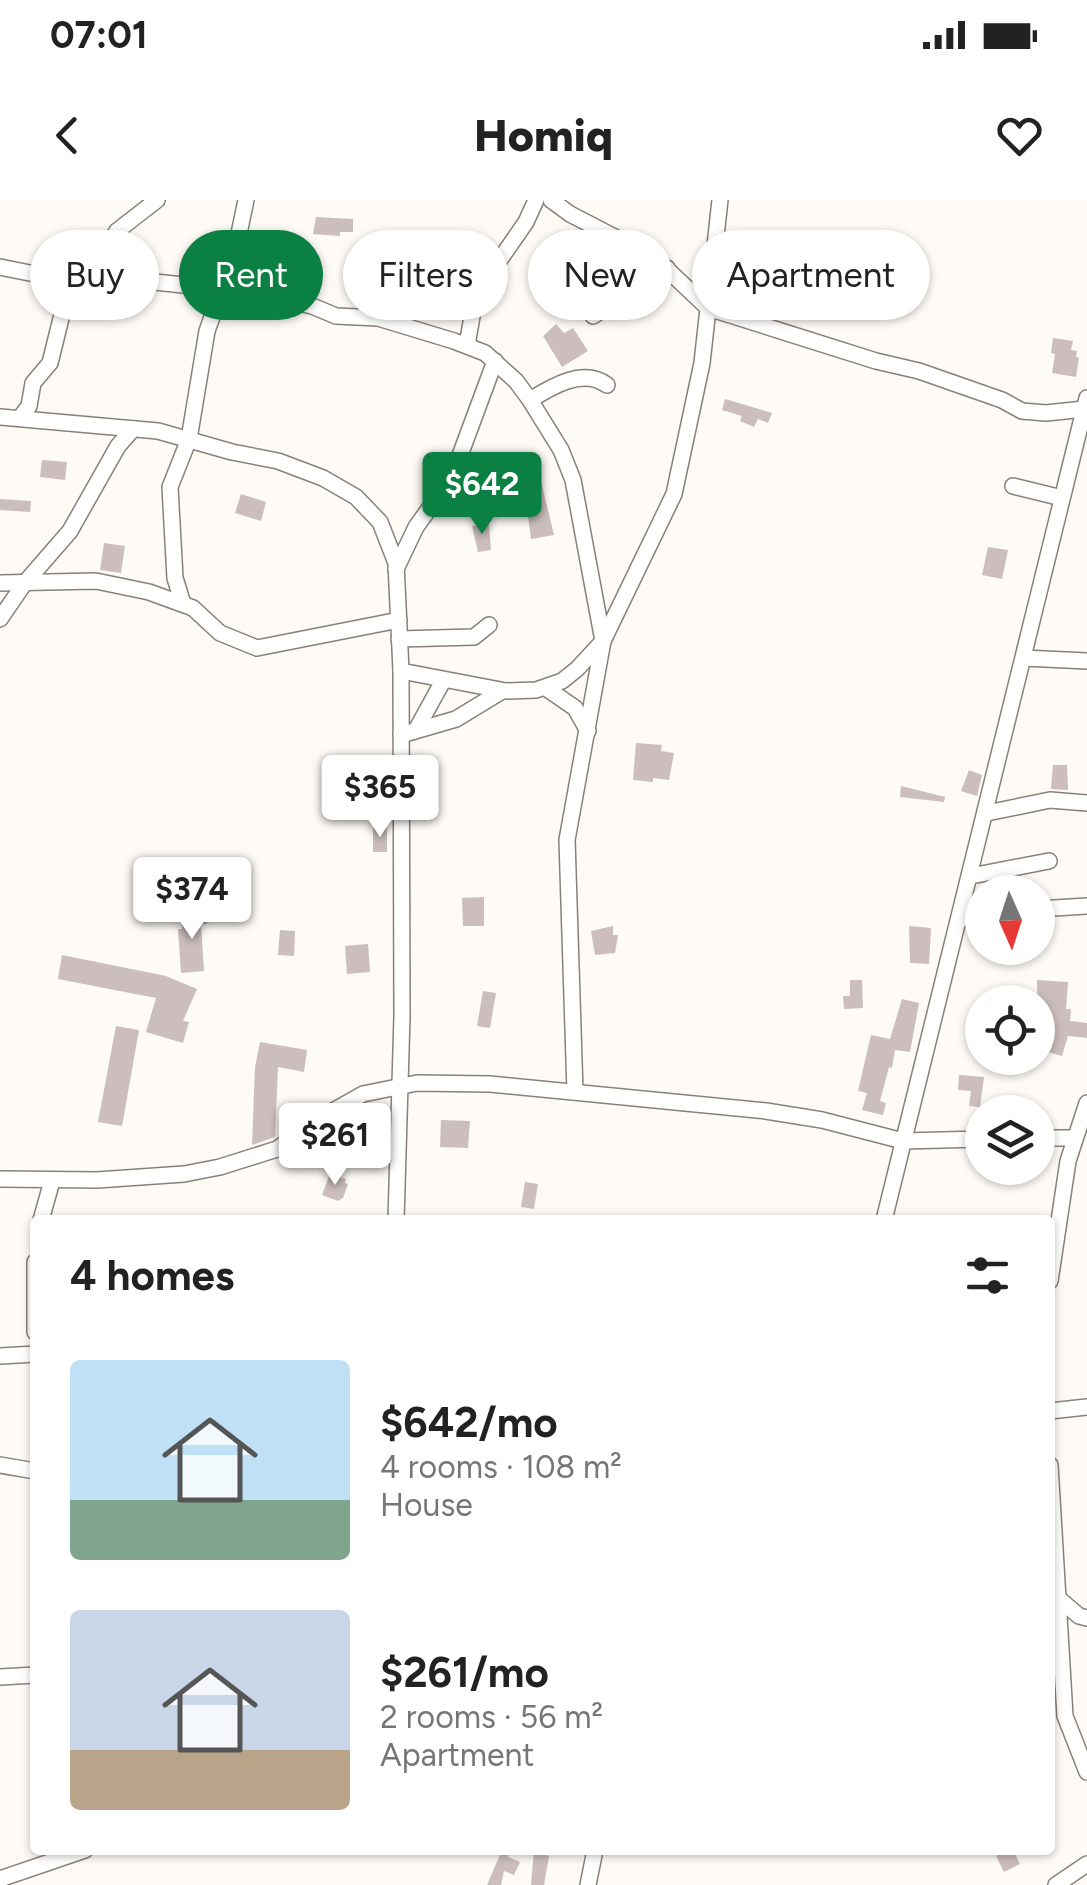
<!DOCTYPE html>
<html lang="en">
<head>
<meta charset="utf-8">
<style>
  body { margin:0; font-family:Figtree,sans-serif; background:#f6f6f6; color:#222; height:100vh; display:flex; flex-direction:column; font-size:38px; white-space:nowrap }
  * { box-sizing:border-box; margin:0 }
  p { font-size:32px; color:#767676 }
  .icon { flex:none; width:55px; height:55px; fill:none; stroke:currentColor; stroke-width:2; stroke-linecap:round; stroke-linejoin:round }
  .map { position:relative; flex:1; overflow:hidden }
  .drawer { position:absolute; left:30px; top:1015px; width:1025px; height:640px; display:flex; flex-direction:column; background:#fff; border-radius:10px; box-shadow:0 2px 8px #0004 }
  .drawer>* { flex:none }
  .guide { position:absolute; left:30px; top:30px; width:1028px; height:90px; display:flex; gap:20px }
  .needle { width:65px; rotate:177deg }
  .buttons { position:absolute; left:965px; top:675px; display:grid; gap:20px }
  .buttons a { display:grid; place-items:center; width:90px; height:90px; border-radius:50%; background:#fff; box-shadow:0 2px 8px #0004; font-size:50px }
  .price { position:absolute; translate:-50% -85px; padding:0 22px; border-radius:10px; background:#fff; color:#222; font-size:32px; line-height:65px; filter:drop-shadow(0 2px 5px #0008) }
  .price::after { content:''; position:absolute; left:50%; top:60px; width:30px; height:22px; margin-left:-15px; background:inherit; clip-path:polygon(0 0,100% 0,50% 100%) }
  .price.on { background:#0b8043; color:#fff }
  ul { padding:0; list-style:none }
  li { display:flex; align-items:center; gap:30px; height:250px; padding:0 40px }
  li span { display:grid; place-items:center; flex:none; width:280px; height:200px; border-radius:10px; color:#555 }
  li>.icon { margin-inline-start:auto }
  span .icon { width:120px; height:120px; fill:#fffc; stroke-width:1 }
  li b { font-size:42px }
  h2 { display:flex; justify-content:space-between; align-items:center; height:120px; padding:0 40px; font-size:42px }
  .pill { padding:0 35px; border-radius:45px; background:#fff; box-shadow:0 2px 8px #0004; font-size:35px; line-height:90px }
  .pill.on { background:#0b8043; color:#fff }
  .status { display:flex; justify-content:space-between; align-items:center; height:70px; padding:0 50px; background:#fff; direction:ltr }
  .status svg { height:28px; fill:currentColor }
  header { display:flex; justify-content:space-between; align-items:center; height:130px; padding:0 40px; background:#fff; font-size:45px; font-weight:800 }
  .map>svg:first-child { display:block }
  .building { fill:#cbbebc }
  .lines { fill:none; stroke-linecap:round; stroke-linejoin:round }
  .minor-casing { stroke:#898079; stroke-width:18 }
  .minor { stroke:#fff; stroke-width:15 }
</style>
</head>
<body>
<div class="status"><b>07:01</b><svg viewBox="0 0 49 12"><path d="M0 12V9h3v3zM5 12V6h3v6zM10 12V3h3v9zM15 12V0h3v12zM26 1h20v11H26zM47 4h2v5h-2z"/></svg></div>
<header><svg class="icon" aria-label="back" viewBox="0 0 24 24"><path d="M15 5l-7 7 7 7"/></svg>Homiq<svg class="icon" aria-label="heart" viewBox="0 0 24 24"><path d="M12 20l-8-8c-3-5 5-10 8-4 3-6 11-1 8 4z"/></svg></header>
<div class="map">
<svg width="1087" height="1685" viewBox="0 0 1087 1685">
  <rect width="100%" height="100%" fill="#fefaf6"/>
  <g class="building">
    <polygon points="316,17 353,19 353,32 340,32 340,36 313,34"/>
    <polygon points="549,40 576,56 567,71 540,54"/>
    <polygon points="397,67 416,70 412,92 393,89"/>
    <polygon points="556,124 564,133 573,128 588,151 562,167 543,136"/>
    <polygon points="1053,138 1073,141 1071,150 1077,151 1076,157 1079,158 1076,177 1052,173 1055,154 1051,153"/>
    <polygon points="725,199 772,213 768,223 758,219 754,227 740,221 742,216 722,210"/>
    <polygon points="42,260 67,262 65,280 40,277"/>
    <polygon points="541,281 554,335 531,339 528,316 532,315 523,287"/>
    <polygon points="241,294 266,302 261,321 235,313"/>
    <polygon points="0,299 31,301 30,312 0,310"/>
    <polygon points="489,324 491,350 478,352 472,326"/>
    <polygon points="104,343 125,346 121,373 100,370"/>
    <polygon points="988,347 1008,350 1002,379 982,375"/>
    <polygon points="636,543 662,545 661,551 674,553 669,580 653,578 653,582 633,580"/>
    <polygon points="1053,565 1067,565 1068,590 1051,589"/>
    <polygon points="969,570 982,575 977,596 961,591"/>
    <polygon points="901,586 945,597 944,602 900,597"/>
    <rect x="373" y="627" width="14" height="25"/>
    <polygon points="484,697 484,726 463,726 462,698"/>
    <polygon points="207,712 207,724 201,724 204,771 181,773 178,729 182,729 182,713"/>
    <polygon points="613,726 613,735 618,735 615,753 595,755 591,731"/>
    <polygon points="909,726 931,728 929,764 910,763"/>
    <polygon points="280,730 295,731 294,756 278,755"/>
    <polygon points="368,744 370,772 347,774 345,746"/>
    <polygon points="62,755 166,776 197,789 183,821 189,822 183,843 146,832 156,798 58,779"/>
    <polygon points="850,780 862,780 863,808 844,809 843,796 850,796"/>
    <polygon points="1037,780 1068,782 1066,809 1071,809 1070,821 1087,823 1087,838 1068,836 1062,856 1038,849"/>
    <polygon points="483,791 496,793 490,828 477,826"/>
    <polygon points="902,799 919,803 910,852 895,850 892,868 889,867 880,901 886,903 883,915 862,910 867,893 858,891 871,835 890,839"/>
    <polygon points="116,826 139,830 122,926 98,922"/>
    <polygon points="260,842 307,850 304,872 278,867 275,937 252,945 255,867"/>
    <polygon points="959,875 984,877 980,907 969,906 971,891 958,890"/>
    <polygon points="441,920 470,921 468,948 440,947"/>
    <polygon points="330,974 346,979 345,983 348,984 343,998 338,1001 322,995"/>
    <polygon points="525,982 538,984 534,1009 521,1007"/>
    <polygon points="502,1650 509,1650 508,1657 520,1662 514,1675 504,1671 501,1685 487,1685"/>
    <polygon points="534,1650 549,1656 544,1685 531,1685"/>
    <polygon points="1009,1650 1013,1650 1020,1664 1004,1672 996,1656"/>
  </g>
  <g class="lines">
    <defs>
      <g id="minor">
        <polyline points="551,0 570,14 655,58 708,108 876,161 919,171 1002,200 1022,211 1046,213 1084,209"/>
        <polyline points="0,67 55,78 116,78 241,91 312,106 336,116 378,118 454,141 485,153 516,181 530,200 561,250 573,280 603,441 567,640 575,892"/>
        <polyline points="593,116 667,68"/>
        <polyline points="467,145 476,94 526,22 536,0"/>
        <path d="M 530,200 C 551,187 583,167 607,185"/>
        <polyline points="0,217 158,231 232,252 278,261 323,278 356,297 380,322 396,363 401,471 402,816 396,1020"/>
        <polyline points="20,218 29,206 33,183 50,163 68,90 101,57 117,31 157,0"/>
        <polyline points="1013,286 1062,298"/>
        <polyline points="396,369 416,327 452,277 495,161"/>
        <polyline points="0,383 96,381 149,392 193,408 220,433 257,448 399,420"/>
        <polyline points="183,404 175,378 170,287 189,239 207,131 235,53 246,0"/>
        <polyline points="0,419 24,384 70,331 118,246 133,229"/>
        <polyline points="399,439 474,437 489,425"/>
        <polyline points="1024,458 1087,461"/>
        <polyline points="401,471 506,491 536,490 562,481 577,469 603,441 674,294 702,163 720,0"/>
        <polyline points="546,488 575,508 588,531"/>
        <polyline points="416,530 443,481"/>
        <polyline points="401,535 456,519 502,491"/>
        <polyline points="987,613 1050,600 1087,603"/>
        <polyline points="971,676 1049,661"/>
        <polyline points="1038,709 1087,706"/>
        <polyline points="960,719 982,715"/>
        <polyline points="1038,938 1075,938"/>
        <polyline points="0,979 97,980 184,974 220,967 277,949 317,920 363,894 417,883 490,884 766,911 822,920 903,941 982,939"/>
        <polyline points="41,1020 52,981"/>
        <polyline points="884,1020 1087,198"/>
        <polyline points="35,1062 35,1132"/>
        <polyline points="1050,1081 1068,961 1087,903"/>
        <polyline points="0,1156 35,1154"/>
        <polyline points="1050,1211 1087,1207"/>
        <polyline points="0,1265 35,1271"/>
        <polyline points="1050,1265 1065,1516 1087,1572"/>
        <polyline points="1058,1398 1079,1416 1087,1418"/>
        <polyline points="0,1477 35,1475"/>
        <polyline points="0,1679 85,1650"/>
        <polyline points="588,1685 595,1650"/>
        <polyline points="1056,1685 1087,1664"/>
      </g>
    </defs>
    <use href="#minor" class="minor-casing"/>
    <use href="#minor" class="minor"/>
  </g>
</svg>
<div class="buttons">
<a><svg class="needle" viewBox="-14 -14 28 28"><path d="M0-13l5 13h-10z" fill="#e53935"/><path d="M0 13l5-13h-10z" fill="#767676"/></svg></a>
<a><svg class="icon" aria-label="locate" viewBox="0 0 24 24"><circle cx="12" cy="12" r="6"/><path d="M12 2v4M12 18v4M2 12h4M18 12h4"/></svg></a>
<a><svg class="icon" aria-label="layers" viewBox="0 0 24 24"><path d="M12 4l9 5-9 5-9-5zM3 14l9 5 9-5"/></svg></a>
</div>
<b class="price on" style="left:482px;top:337px">$642</b>
<b class="price" style="left:380px;top:640px">$365</b>
<b class="price" style="left:192px;top:742px">$374</b>
<b class="price" style="left:335px;top:988px">$261</b>
<div class="guide">
<a class="pill">Buy</a>
<a class="pill on">Rent</a>
<a class="pill">Filters</a>
<a class="pill">New</a>
<a class="pill">Apartment</a>
</div>
<section class="drawer">
<h2>4 homes<svg class="icon" aria-label="filters" viewBox="0 0 24 24"><path d="M4 7h16M4 17h16"/><circle cx="9" cy="7" r="2"/><circle cx="15" cy="17" r="2"/></svg></h2>
<ul>
<li><span style="background:linear-gradient(#bfe0f5 70%,#7fa58c 0)"><svg class="icon" aria-label="home" viewBox="0 0 24 24"><path d="M3 11l9-7 9 7M6 9v11h12V9"/></svg></span><div><b>$642/mo</b><p>4 rooms · 108 m²</p><p>House</p></div></li>
<li><span style="background:linear-gradient(#c9d6e8 70%,#b9a48a 0)"><svg class="icon" aria-label="home" viewBox="0 0 24 24"><path d="M3 11l9-7 9 7M6 9v11h12V9"/></svg></span><div><b>$261/mo</b><p>2 rooms · 56 m²</p><p>Apartment</p></div></li>
</ul>
</section>
</div>
</body>
</html>
